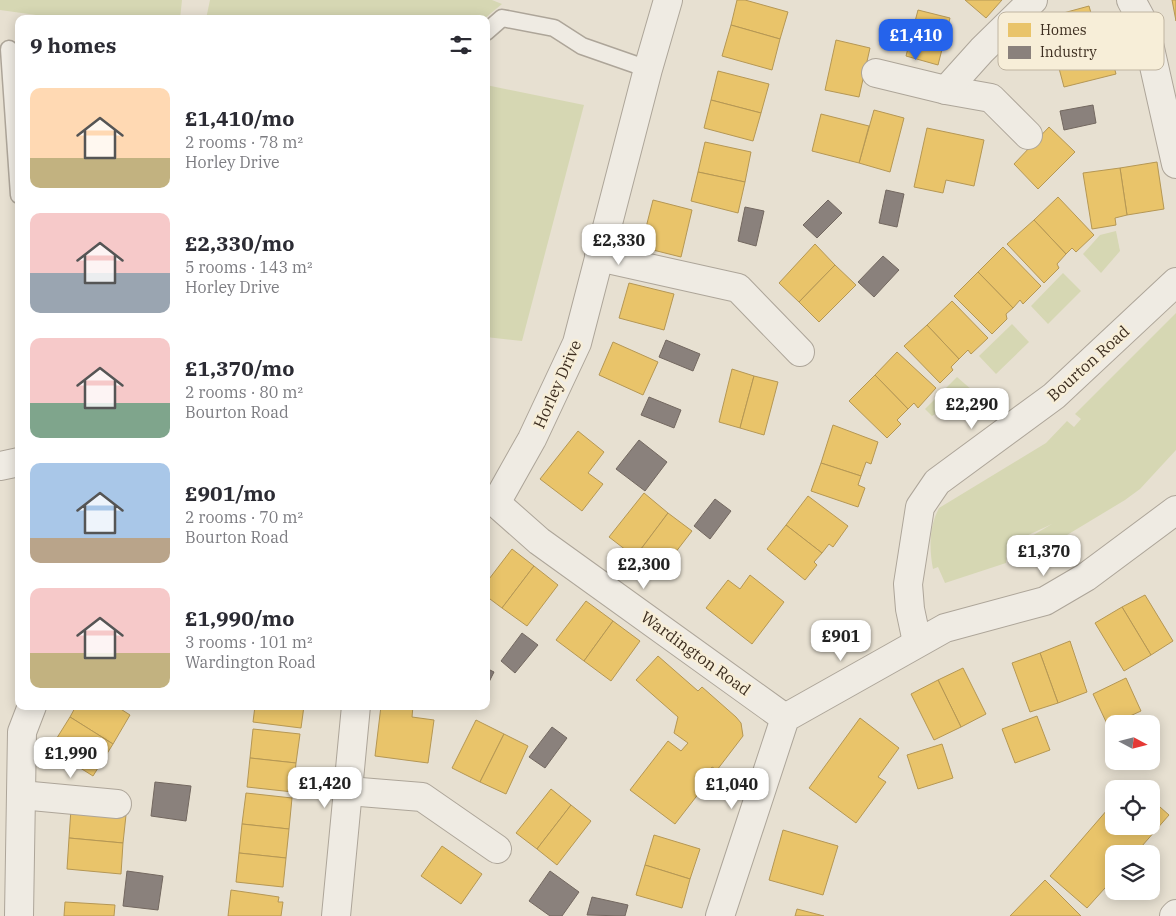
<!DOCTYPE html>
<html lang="en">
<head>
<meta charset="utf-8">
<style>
  body { margin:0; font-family:"IBM Plex Serif",serif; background:#f2f2f3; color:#2b2b33; height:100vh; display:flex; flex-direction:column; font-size:19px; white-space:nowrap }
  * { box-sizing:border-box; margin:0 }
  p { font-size:16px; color:#7c7c81 }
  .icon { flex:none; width:28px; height:28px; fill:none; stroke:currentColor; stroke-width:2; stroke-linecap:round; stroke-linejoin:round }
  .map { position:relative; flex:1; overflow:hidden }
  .sheet { position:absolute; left:15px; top:15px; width:475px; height:695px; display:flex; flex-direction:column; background:#fff; border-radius:10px; box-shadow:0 2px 12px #0003 }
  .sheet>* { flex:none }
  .needle { width:32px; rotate:97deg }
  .tools { position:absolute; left:1105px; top:715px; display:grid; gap:10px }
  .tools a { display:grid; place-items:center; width:55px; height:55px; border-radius:10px; background:#fff; box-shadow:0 2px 12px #0003; font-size:25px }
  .price { position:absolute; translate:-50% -42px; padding:0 11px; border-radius:10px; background:#fff; color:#222; font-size:16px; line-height:32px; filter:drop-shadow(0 1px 2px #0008) }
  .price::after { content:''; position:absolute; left:50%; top:30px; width:15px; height:11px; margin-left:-8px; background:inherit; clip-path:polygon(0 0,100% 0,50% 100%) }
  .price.selected { background:#2563eb; color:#fff }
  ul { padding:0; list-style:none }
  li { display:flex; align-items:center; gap:15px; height:125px; padding:0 15px }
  li span { display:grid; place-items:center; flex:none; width:140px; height:100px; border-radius:10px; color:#555 }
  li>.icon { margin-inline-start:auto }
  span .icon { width:60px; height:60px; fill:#fffc; stroke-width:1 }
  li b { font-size:21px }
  h2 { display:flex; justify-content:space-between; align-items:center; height:60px; padding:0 15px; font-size:21px }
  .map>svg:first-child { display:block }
  .green { fill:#d6d7b3 }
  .homes { fill:#e9c46a; stroke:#b59754 }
  .industry { fill:#8a817c; stroke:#736860 }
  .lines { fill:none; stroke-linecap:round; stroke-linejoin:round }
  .lane-casing { stroke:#ada599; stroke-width:19 }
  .street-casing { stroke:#ada599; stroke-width:30 }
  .lane { stroke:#efebe3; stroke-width:16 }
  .street { stroke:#efebe3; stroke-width:28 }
  .labels { text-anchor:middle; stroke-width:5; stroke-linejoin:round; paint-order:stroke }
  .street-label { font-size:16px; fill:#3d2e20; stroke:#f7eed8 }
  .key { fill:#f7eed8; stroke:#bfb4a1; stroke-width:1 }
  .key-label { font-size:14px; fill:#3d2e20 }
</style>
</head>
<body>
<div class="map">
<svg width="1176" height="916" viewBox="0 0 1176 916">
  <rect width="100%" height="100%" fill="#e7e0d1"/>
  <g class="green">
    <polygon points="0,0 182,0 180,19 65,19 0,10"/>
    <polygon points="210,0 492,0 502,4 484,19 206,19"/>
    <polygon points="486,85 584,105 522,341 486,337"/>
    <polygon points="1116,231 1120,251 1101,273 1083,254 1100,235"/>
    <polygon points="1063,273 1081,291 1048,324 1031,306"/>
    <path d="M 1176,313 L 1176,450 L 1140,489 L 1125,500 L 1062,538 L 1025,557 L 1017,559 L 1020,543 L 1052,524 L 1007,545 L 1006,563 L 945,583 L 938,567 L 933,569 C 929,548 929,527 939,508 L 1046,443 L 1067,421 L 1074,427 L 1081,419 L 1075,414 Z"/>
    <polygon points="1012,324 1029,342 996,374 979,356"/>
    <polygon points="957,377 973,391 932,416 925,409"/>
  </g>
  <g class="homes">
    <polygon points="737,0 745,0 788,12 780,39 731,25"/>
    <polygon points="965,0 1002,0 986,18"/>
    <polygon points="1172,0 1176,0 1176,21"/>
    <polygon points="1089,6 1100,45 1056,57 1045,18"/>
    <polygon points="918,10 950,18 938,65 906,56"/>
    <polygon points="731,25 780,39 772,70 722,56"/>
    <polygon points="836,40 870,48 859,97 825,90"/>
    <polygon points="1100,45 1102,53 1110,51 1116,74 1064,87 1056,57"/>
    <polygon points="718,71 769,84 761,113 711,100"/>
    <polygon points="711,100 761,113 753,141 704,128"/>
    <polygon points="874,110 904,118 890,172 859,163"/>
    <polygon points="821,114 869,126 859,163 812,151"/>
    <polygon points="1049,127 1075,152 1038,189 1014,164"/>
    <polygon points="927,128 984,140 974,186 946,180 943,193 914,187"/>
    <polygon points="705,142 751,152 745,182 698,172"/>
    <polygon points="1157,162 1164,209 1127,215 1120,168"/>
    <polygon points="1120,168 1127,215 1115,218 1116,225 1092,229 1083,173"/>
    <polygon points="698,172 745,182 738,213 691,201"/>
    <polygon points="1058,197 1094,235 1076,252 1072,248 1066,254 1034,220"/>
    <polygon points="653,200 692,210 681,257 641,247"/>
    <polygon points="1034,220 1066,254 1057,264 1059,268 1044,283 1007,244"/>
    <polygon points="815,244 835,265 799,302 779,283"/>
    <polygon points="1003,247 1041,286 1023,304 1020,300 1013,308 978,272"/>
    <polygon points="835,265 856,285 819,322 799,302"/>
    <polygon points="978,272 1013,308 1006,314 1007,319 992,334 954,296"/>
    <polygon points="629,283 674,294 664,330 619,318"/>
    <polygon points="952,301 988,338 971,354 968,350 959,359 927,325"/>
    <polygon points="927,325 959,359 951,367 953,370 940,383 904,346"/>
    <polygon points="613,342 658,362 643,395 599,375"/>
    <polygon points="897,352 936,388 918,408 914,403 908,409 875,375"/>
    <polygon points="732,369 754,376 740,428 719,422"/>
    <polygon points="875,375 908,409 897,420 901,424 887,438 849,401"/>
    <polygon points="754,376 778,382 764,435 740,428"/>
    <polygon points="833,425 878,442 871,464 866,462 861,476 821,463"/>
    <polygon points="578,431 604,452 588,473 603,484 582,511 540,479"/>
    <polygon points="821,463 861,476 858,485 865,488 858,507 811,491"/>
    <polygon points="644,493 668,513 635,557 609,537"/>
    <polygon points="808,496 848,526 833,547 829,544 822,553 786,525"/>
    <polygon points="668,513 692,531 658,575 635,557"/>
    <polygon points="786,525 822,553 814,562 817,565 805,580 767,549"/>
    <polygon points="512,549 534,566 502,608 486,596 486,583"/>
    <polygon points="534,566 558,585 527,626 502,608"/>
    <polygon points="750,575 784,602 752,644 706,608 728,580 740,589"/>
    <polygon points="1145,595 1173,641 1151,655 1122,607"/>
    <polygon points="586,601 613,621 584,661 556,640"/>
    <polygon points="1122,607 1151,655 1124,671 1095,623"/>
    <polygon points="613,621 640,641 611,681 584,661"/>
    <polygon points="1070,641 1087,692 1058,703 1040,653"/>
    <polygon points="1040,653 1058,703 1030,712 1012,663"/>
    <polygon points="658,656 698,691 702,687 736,717 741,723 743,736 717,770 712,767 709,771 713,775 675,824 630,790 668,741 681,751 688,743 674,733 678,717 636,680"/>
    <polygon points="963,668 986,714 961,727 938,680"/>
    <polygon points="1126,678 1141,711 1108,726 1093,694"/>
    <polygon points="938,680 961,727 934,740 911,694"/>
    <polygon points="76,706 116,706 130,715 113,744 70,717"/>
    <polygon points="255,706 304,706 301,728 253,722"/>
    <polygon points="381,706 413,706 412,717 434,720 428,763 375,756"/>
    <polygon points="1037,716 1050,750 1015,763 1002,729"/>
    <polygon points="70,717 113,744 93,776 50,749"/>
    <polygon points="860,718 899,748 878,777 886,782 856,823 809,788"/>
    <polygon points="476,720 504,734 480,782 452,768"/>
    <polygon points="253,729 300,734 296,763 250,758"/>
    <polygon points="504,734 528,746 506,794 480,782"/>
    <polygon points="942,744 953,778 918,789 907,755"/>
    <polygon points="250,758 296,763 293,792 247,787"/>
    <polygon points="1132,782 1139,789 1126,789"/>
    <polygon points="551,789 571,805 537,849 516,833"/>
    <polygon points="246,793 292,798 289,829 242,824"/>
    <polygon points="1151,799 1169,815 1135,854 1114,854 1114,878 1087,908 1050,876 1114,802 1114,826 1151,826"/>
    <polygon points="571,805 591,821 557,865 537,849"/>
    <polygon points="71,809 126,815 123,843 69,838"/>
    <polygon points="242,824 289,829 286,858 239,853"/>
    <polygon points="783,830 838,846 823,895 769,880"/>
    <polygon points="654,835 700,849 690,879 645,865"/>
    <polygon points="69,838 123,843 121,874 67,869"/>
    <polygon points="442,846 482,874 461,904 421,876"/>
    <polygon points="239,853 286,858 283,887 236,882"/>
    <polygon points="645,865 690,879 682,908 636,895"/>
    <polygon points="1045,880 1081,916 1010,916"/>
    <polygon points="231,890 279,897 278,902 283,902 281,916 228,916"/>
    <polygon points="65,902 115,905 114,916 64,916"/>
    <polygon points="797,909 824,916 795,916"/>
  </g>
  <g class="industry">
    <polygon points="1093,105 1096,123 1064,130 1060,111"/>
    <polygon points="886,190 904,194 897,227 879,223"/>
    <polygon points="828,200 842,213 817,238 803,225"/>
    <polygon points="745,207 764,211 756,246 738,241"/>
    <polygon points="883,256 899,270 874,297 858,282"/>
    <polygon points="666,340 700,354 693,371 659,357"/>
    <polygon points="649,397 681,410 674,428 641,415"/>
    <polygon points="639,440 667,462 645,491 616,469"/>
    <polygon points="715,499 731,511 710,539 694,526"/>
    <polygon points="522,633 538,645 515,673 501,661"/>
    <polygon points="486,668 494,672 486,688"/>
    <polygon points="552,727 567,738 545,768 529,757"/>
    <polygon points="155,782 191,786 186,821 151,816"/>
    <polygon points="127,871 163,876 158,910 123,906"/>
    <polygon points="550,871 579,892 562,916 550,916 529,901"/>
    <polygon points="592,897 628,905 625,916 587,915"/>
  </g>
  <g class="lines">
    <defs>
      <g id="lane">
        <polyline points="486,32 502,18 554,28 582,46 648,69"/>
        <polyline points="9,49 19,195"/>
      </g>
      <g id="street">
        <polyline points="1131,0 1145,26 1176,164"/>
        <polyline points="876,73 946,90 991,98 1028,135"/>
        <polyline points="946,90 982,50 1033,0"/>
        <polyline points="599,257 738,288 800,352"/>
        <polyline points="0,466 19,462"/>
        <polyline points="486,501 496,503 539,541 785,718"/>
        <polyline points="496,503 532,439 577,343 648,69 668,0"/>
        <polyline points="917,642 910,609 908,584 920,507 937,482 1054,396 1176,282"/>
        <polyline points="348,791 422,797 497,849"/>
        <polyline points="21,795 117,804"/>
        <polyline points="19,916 22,732 32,706"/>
        <polyline points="336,916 356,706"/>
        <polyline points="720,916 785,718 945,628 1045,601 1086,577 1176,510"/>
        <polyline points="1174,916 1176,914"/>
      </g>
    </defs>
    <use href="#lane" class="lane-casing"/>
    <use href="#street" class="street-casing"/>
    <use href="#lane" class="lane"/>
    <use href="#street" class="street"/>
  </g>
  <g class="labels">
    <g class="street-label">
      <text transform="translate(1088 363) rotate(-42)" y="6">Bourton Road</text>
      <text transform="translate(557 384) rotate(-66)" y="6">Horley Drive</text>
      <text transform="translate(696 653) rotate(36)" y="6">Wardington Road</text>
    </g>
  </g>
  <rect x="998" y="12" width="166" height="58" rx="8" class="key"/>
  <rect x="1008" y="23" width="23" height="14" fill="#e9c46a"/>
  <rect x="1008" y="46" width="23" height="13" fill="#8a817c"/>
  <g class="key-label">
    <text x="1040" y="35">Homes</text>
    <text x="1040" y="57">Industry</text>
  </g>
</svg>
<div class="tools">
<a><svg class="needle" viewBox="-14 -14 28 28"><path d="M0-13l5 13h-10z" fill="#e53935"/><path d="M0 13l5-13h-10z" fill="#7c7c81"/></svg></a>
<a><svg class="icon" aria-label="locate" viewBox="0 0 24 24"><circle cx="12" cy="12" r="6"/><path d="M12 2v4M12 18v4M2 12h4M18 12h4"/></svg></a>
<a><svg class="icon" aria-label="layers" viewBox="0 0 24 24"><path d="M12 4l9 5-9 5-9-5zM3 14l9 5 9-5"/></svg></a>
</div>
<b class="price selected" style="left:916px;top:61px">£1,410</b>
<b class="price" style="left:619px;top:266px">£2,330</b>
<b class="price" style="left:972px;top:430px">£2,290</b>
<b class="price" style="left:1044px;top:577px">£1,370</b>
<b class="price" style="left:644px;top:590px">£2,300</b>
<b class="price" style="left:841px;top:662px">£901</b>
<b class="price" style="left:71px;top:779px">£1,990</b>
<b class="price" style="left:325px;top:809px">£1,420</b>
<b class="price" style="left:732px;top:810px">£1,040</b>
<section class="sheet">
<h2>9 homes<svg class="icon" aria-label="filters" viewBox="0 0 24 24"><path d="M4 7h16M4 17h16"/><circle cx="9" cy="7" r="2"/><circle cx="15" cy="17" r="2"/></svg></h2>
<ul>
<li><span style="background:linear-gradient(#ffd9b3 70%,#c2b280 0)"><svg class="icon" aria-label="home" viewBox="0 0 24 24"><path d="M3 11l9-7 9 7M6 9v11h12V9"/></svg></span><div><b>£1,410/mo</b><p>2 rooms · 78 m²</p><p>Horley Drive</p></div></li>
<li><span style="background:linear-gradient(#f6c9c9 60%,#9aa5b1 0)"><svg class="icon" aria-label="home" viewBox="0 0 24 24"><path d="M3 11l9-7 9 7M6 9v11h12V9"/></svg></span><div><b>£2,330/mo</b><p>5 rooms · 143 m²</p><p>Horley Drive</p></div></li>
<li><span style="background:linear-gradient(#f6c9c9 65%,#7fa58c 0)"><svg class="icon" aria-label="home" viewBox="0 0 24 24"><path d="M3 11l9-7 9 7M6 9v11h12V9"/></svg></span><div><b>£1,370/mo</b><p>2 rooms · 80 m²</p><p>Bourton Road</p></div></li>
<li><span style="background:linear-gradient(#a9c7e8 75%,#b9a48a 0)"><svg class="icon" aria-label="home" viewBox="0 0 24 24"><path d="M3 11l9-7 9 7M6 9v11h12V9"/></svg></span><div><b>£901/mo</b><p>2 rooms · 70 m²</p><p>Bourton Road</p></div></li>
<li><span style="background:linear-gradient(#f6c9c9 65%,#c2b280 0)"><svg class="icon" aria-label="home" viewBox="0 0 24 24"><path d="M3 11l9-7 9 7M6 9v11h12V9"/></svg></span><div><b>£1,990/mo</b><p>3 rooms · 101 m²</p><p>Wardington Road</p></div></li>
</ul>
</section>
</div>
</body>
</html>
